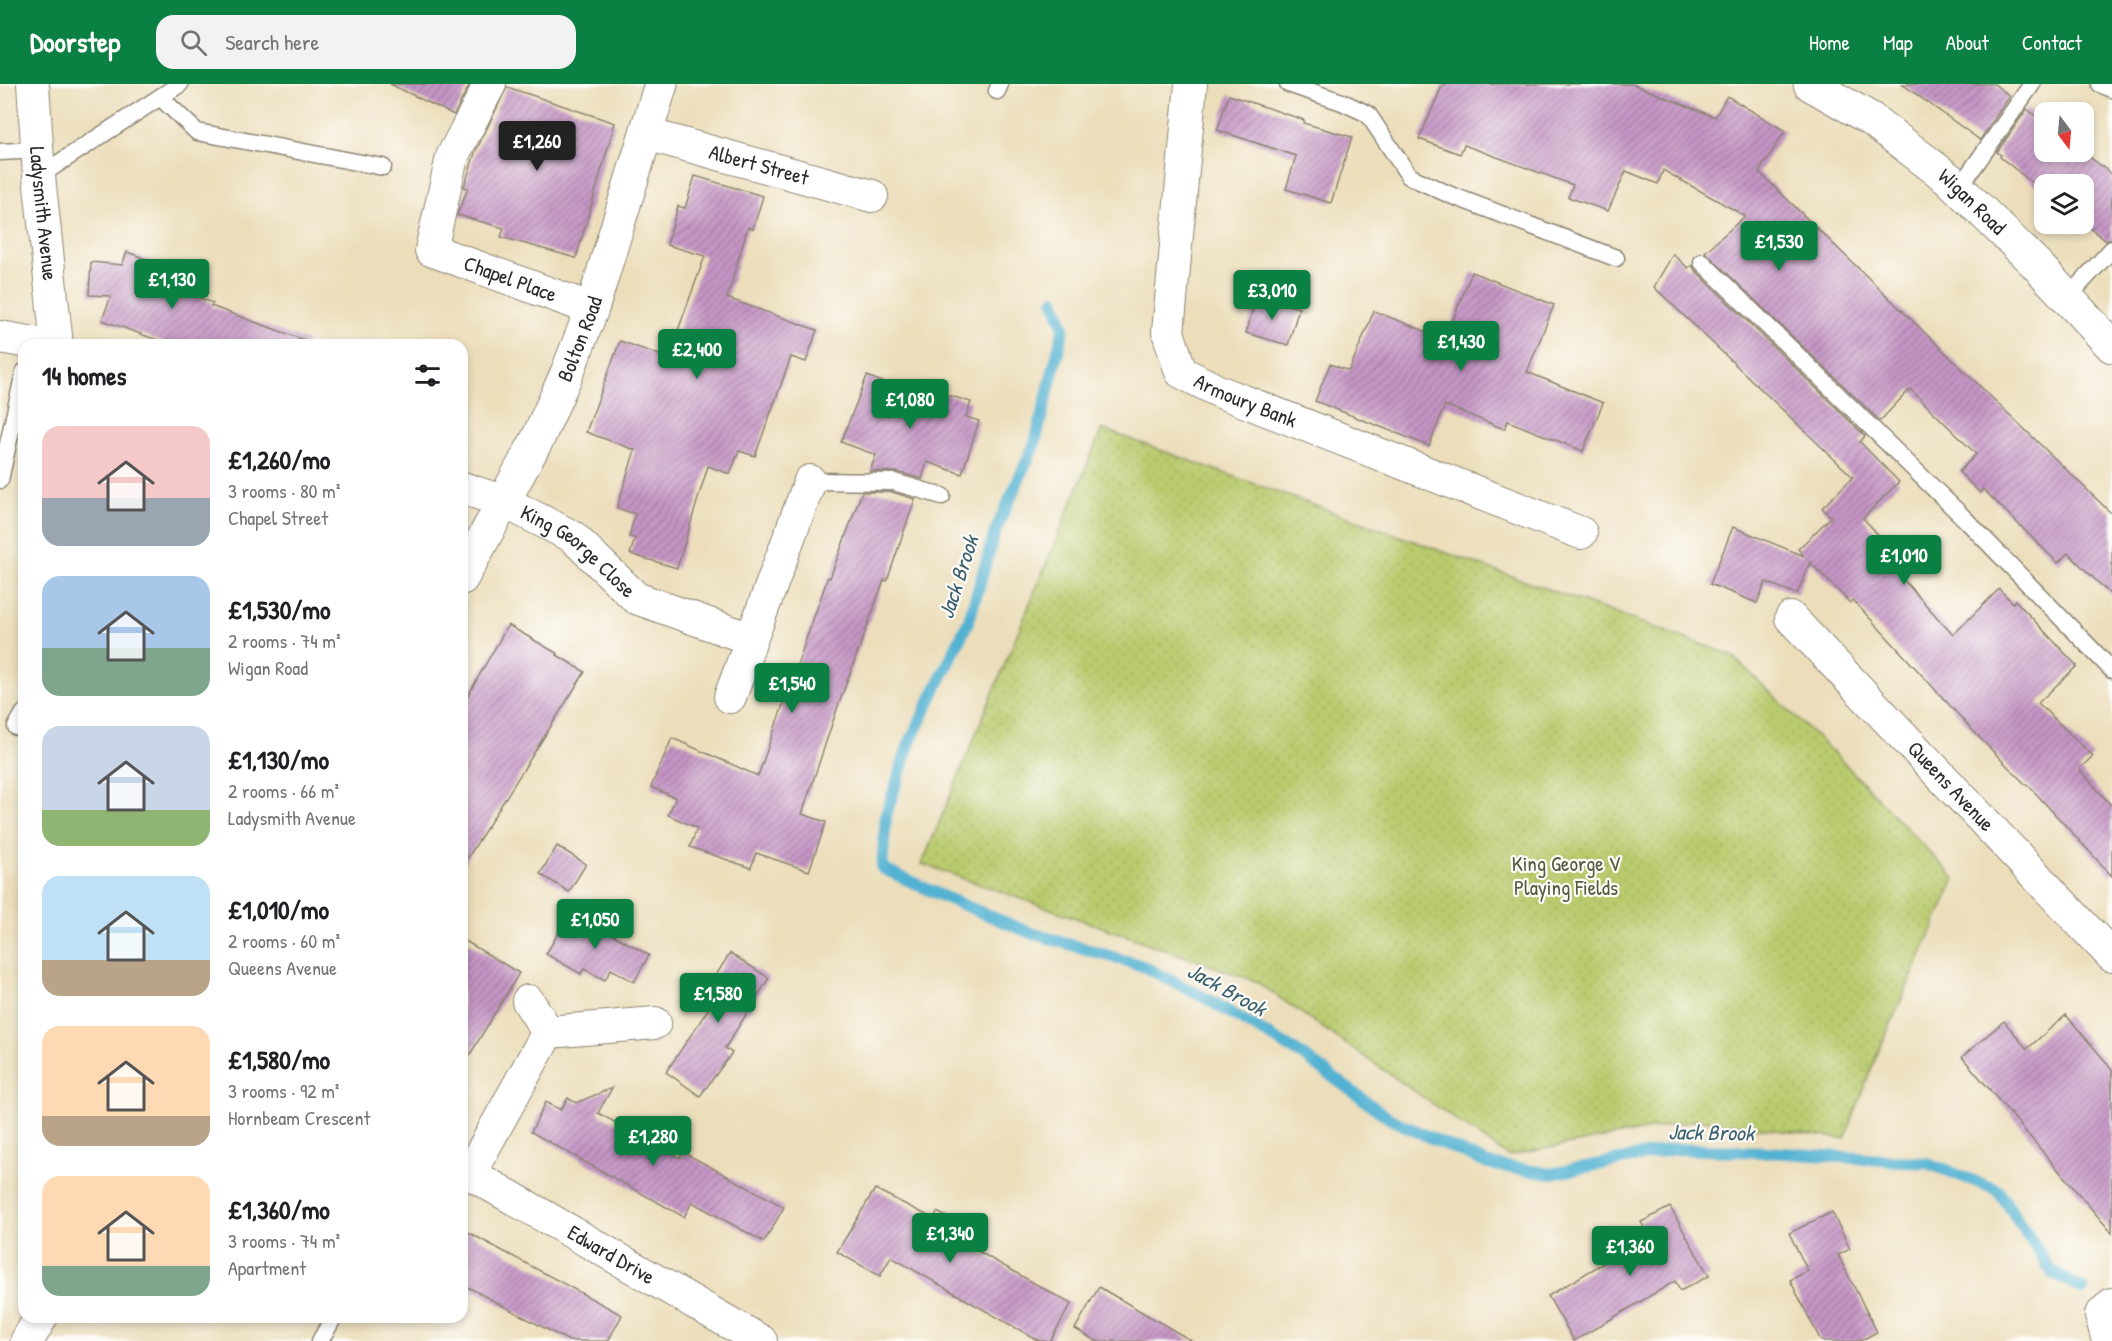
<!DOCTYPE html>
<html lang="en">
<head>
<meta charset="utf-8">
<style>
  body { margin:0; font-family:"Patrick Hand",sans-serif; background:#f2f2f2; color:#202124; height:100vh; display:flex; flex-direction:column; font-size:22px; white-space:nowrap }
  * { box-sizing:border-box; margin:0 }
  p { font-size:20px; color:#757577 }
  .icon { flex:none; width:33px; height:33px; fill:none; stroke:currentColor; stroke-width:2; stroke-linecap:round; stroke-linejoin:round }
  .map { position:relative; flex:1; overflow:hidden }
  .side { position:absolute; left:18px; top:255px; width:450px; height:984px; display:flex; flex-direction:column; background:#fff; border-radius:18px; box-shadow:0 3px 9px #0003 }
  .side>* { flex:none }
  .needle { width:39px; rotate:164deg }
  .buttons { position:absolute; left:2034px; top:18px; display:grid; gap:12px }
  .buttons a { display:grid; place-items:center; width:60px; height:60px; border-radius:12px; background:#fff; box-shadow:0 3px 9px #0003; font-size:30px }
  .price { position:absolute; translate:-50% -51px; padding:0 14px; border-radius:6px; background:#0b8043; color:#fff; font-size:20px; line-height:39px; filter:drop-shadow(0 2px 3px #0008) }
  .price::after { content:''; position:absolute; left:50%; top:36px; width:18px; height:14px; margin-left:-9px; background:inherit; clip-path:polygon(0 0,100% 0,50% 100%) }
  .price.on { background:#222; color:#fff }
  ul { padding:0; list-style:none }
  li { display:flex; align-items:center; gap:18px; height:150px; padding:0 24px }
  li span { display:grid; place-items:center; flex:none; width:168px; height:120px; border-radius:18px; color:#555 }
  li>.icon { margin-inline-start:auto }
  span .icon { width:72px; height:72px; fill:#fffc; stroke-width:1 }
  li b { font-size:26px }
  h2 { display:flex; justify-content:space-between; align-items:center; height:72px; padding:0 24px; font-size:26px }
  header { display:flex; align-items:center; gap:36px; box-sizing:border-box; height:84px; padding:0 30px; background:#0b8043; color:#fff }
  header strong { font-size:28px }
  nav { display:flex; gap:33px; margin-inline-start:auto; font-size:21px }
  .search { width:420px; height:54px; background:#f2f2f2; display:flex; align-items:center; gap:15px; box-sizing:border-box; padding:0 21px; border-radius:18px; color:#757577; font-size:22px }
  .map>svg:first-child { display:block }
  .park { fill:url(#park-dots); stroke:#727b4c; stroke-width:1.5 }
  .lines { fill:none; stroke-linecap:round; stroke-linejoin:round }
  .stream { stroke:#53b2d2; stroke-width:12 }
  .building { fill:url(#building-hatch) }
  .lane-casing { stroke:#8c8473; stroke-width:19 }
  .street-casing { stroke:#8c8473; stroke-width:34 }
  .primary-casing { stroke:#8c8473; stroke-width:35 }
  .lane { stroke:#fff; stroke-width:16 }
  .street { stroke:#fff; stroke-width:32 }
  .primary { stroke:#fff; stroke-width:33 }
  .labels { text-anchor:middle; stroke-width:4.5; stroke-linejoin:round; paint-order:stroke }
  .street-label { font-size:21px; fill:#2b2b2b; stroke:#fdfcf7 }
  .park-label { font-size:21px; fill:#565b3f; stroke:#fdfcf7 }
  .water-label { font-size:22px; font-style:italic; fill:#3b616e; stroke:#fdfcf7 }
</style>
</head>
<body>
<header>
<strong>Doorstep</strong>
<div class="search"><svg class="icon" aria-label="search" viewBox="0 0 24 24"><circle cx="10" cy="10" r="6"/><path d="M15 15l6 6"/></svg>Search here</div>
<nav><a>Home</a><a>Map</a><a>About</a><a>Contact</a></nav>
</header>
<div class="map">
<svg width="2112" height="1257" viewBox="0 0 2112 1257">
  <defs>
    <pattern id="park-dots" width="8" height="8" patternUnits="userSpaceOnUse" patternTransform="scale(1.5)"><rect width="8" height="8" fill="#bacb6e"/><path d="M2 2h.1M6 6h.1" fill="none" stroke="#a0ae5f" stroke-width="1.8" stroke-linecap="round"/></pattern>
    <pattern id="building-hatch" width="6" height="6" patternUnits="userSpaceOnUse" patternTransform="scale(1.5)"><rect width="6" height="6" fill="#c595c5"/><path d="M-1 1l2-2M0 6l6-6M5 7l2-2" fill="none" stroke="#a07aa0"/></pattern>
  </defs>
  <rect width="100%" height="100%" fill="#fdfcf7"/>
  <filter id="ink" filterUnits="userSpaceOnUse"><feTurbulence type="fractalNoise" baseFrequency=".0167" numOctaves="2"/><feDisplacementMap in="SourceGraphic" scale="12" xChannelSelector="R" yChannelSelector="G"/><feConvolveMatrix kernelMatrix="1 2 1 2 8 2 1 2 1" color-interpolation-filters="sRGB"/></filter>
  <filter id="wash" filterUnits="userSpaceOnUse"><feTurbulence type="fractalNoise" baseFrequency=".008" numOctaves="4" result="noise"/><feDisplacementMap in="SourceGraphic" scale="24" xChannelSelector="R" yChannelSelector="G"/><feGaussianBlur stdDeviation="1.35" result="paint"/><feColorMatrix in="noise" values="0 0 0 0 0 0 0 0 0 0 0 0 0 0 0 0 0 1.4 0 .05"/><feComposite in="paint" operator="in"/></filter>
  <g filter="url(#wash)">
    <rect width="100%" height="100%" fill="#ecdebb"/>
    <polygon class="park" points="1102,345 1731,571 1846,681 1955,795 1876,973 1845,1055 1698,1036 1508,1072 1255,897 922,780"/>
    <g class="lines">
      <polyline class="stream" points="1054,216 1064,243 1035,359 995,448 969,536 909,660 886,731 882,784 942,812 1028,848 1143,882 1207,915 1301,970 1390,1035 1488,1080 1551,1090 1675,1065 1769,1068 1927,1079 1998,1106 2052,1188 2083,1205"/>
    </g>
    <g id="blocks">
      <g class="building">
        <polygon points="390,0 470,0 454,31"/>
        <polygon points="1443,0 1632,0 1715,33 1727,12 1785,47 1759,88 2112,430 2112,512 2068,469 2058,479 1983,405 1980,409 1959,388 1976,370 1910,305 1880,337 1705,168 1745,132 1663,86 1658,100 1626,87 1608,127 1568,113 1573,101 1464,61 1460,70 1419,55"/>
        <polygon points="1902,0 1994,0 2010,12 1980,56"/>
        <polygon points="507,3 615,39 576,174 501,153 504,144 457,131 468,104 464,103 475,69"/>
        <polygon points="1229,11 1304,36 1303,39 1352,53 1331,119 1286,105 1296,72 1217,46"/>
        <polygon points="2027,25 2044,38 2044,68 2083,68 2112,90 2112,155 2106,157 2084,139 2084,100 2044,100 2044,108 2000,73 2001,71 1997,68"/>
        <polygon points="695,92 763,112 753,145 748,143 727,214 817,246 806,278 791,273 755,372 739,367 730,390 708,382 677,484 630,470 635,454 629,453 635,430 617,424 635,366 586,348 620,257 668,274 705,172 667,161 678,122 685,124"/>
        <polygon points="127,168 162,181 155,197 213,219 211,222 307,257 306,261 171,261 102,236 111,212 89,211 91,178 122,181"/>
        <polygon points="1673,170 1688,184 1692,181 1695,186 1865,352 1860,358 1899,398 1863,434 1899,474 1891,482 1953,551 1999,505 2013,519 2015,516 2077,582 2038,619 2093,672 2079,685 2112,722 2112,792 2028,701 2027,702 1976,650 1853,516 1850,519 1810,478 1797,510 1766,498 1757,519 1710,500 1733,443 1804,472 1798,465 1831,433 1822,424 1853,393 1654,203"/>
        <polygon points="1472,188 1554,221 1527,288 1603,319 1583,367 1508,337 1504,345 1445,321 1429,362 1315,317 1330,280 1349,287 1374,227 1445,255"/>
        <polygon points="1257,212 1299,224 1288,261 1246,249"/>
        <polygon points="867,292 931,317 934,307 971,318 966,333 979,337 962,390 927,378 922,395 897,388 870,387 876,371 841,358"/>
        <polygon points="862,408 892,408 915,415 887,497 884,496 837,625 802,730 826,738 809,787 756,769 751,784 690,763 697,744 668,731 676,714 651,703 672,654 758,692 828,493 830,494"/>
        <polygon points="508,541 558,570 557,571 585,588 462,783 462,622"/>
        <polygon points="557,762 586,780 569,808 540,790"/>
        <polygon points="571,827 649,871 634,898 611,885 605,896 584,885 581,890 546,870"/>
        <polygon points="462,855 519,889 462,984"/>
        <polygon points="730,869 769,894 725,964 732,969 700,1012 666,988 709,924 699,918"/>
        <polygon points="2066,931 2112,985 2112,1149 1962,973 2004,937 2027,965"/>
        <polygon points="612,1004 598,1029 680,1074 683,1068 784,1123 764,1158 692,1118 684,1133 531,1048 546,1018 561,1026 568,1014 576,1019"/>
        <polygon points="875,1105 934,1135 937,1128 982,1151 974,1165 1071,1220 1050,1257 1039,1257 891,1173 880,1192 837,1168"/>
        <polygon points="1670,1123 1709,1192 1680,1207 1675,1197 1574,1257 1548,1212 1649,1152 1641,1138"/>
        <polygon points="1832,1128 1850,1165 1838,1171 1877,1248 1860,1257 1821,1257 1790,1196 1808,1187 1789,1149"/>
        <polygon points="462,1145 622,1231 608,1257 569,1257 462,1200"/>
        <polygon points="1099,1203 1192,1257 1096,1257 1075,1245"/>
      </g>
    </g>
  </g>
  <g filter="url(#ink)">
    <use href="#blocks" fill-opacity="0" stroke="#8c8473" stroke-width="1.5"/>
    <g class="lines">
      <defs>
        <g id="lane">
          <polyline points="1288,0 1342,18 1368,30 1409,92 1448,110 1616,174"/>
          <polyline points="2100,0 2112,5"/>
          <polyline points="997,7 1000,0"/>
          <polyline points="160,13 197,48 383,83"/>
          <polyline points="0,68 37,66"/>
          <polyline points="39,92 180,0"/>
          <polyline points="1959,104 2032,0"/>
          <polyline points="1702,178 1965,435 2112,586"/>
          <polyline points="2067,214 2112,165"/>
          <polyline points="0,396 24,288"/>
          <polyline points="810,397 894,398 942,412"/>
          <polyline points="16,643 24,629"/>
          <polyline points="320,1257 334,1233"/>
        </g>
        <g id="street">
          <path id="s1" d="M 33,0 L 39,92 L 57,261"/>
          <path id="s2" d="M 490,0 L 452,73 L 431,166 L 592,225"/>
          <path id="s3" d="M 1191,0 L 1168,248 L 1181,288 L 1218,307 L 1581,449"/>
          <path id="s4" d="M 646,50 L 872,112"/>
          <polyline points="0,253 45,261"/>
          <path id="s5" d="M 462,404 L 505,418 L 573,453 L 636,514 L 751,555"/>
          <path id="s6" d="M 1791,534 L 2112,872"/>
          <polyline points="730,613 810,397"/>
          <polyline points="528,917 548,948"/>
          <path id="s7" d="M 462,1085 L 761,1257"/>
          <polyline points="470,1089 548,948 655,939"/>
          <polyline points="2108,1257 2101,1231 2112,1220"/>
        </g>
        <g id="primary">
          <path id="s8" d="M 1810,0 L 1871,35 L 1949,95 L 2036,180 L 2112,262"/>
          <path id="s9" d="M 462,494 L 538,354 L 567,289 L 592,225 L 661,0"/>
          <polyline points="27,1257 41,1233"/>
        </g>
      </defs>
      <use href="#lane" class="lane-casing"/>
      <use href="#street" class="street-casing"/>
      <use href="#primary" class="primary-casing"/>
      <use href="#lane" class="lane"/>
      <use href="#street" class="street"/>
      <use href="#primary" class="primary"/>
    </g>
  </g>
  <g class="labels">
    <g class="street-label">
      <text dy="7" stroke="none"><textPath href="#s4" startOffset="117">Albert Street</textPath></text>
      <text dy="7" stroke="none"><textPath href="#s8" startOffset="201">Wigan Road</textPath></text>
      <text dy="7" stroke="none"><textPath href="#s1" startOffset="130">Ladysmith Avenue</textPath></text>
      <text dy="7" stroke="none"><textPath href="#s2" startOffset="262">Chapel Place</textPath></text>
      <text dy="7" stroke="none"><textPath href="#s9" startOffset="267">Bolton Road</textPath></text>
      <text dy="7" stroke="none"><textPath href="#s3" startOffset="362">Armoury Bank</textPath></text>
      <text dy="7" stroke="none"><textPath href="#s5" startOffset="134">King George Close</textPath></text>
      <text dy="7" stroke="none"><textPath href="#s6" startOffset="232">Queens Avenue</textPath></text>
      <text dy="7" stroke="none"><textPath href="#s7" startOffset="172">Edward Drive</textPath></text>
    </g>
    <g class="park-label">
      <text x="1566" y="787">King George V<tspan x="1566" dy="24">Playing Fields</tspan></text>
    </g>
    <g class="water-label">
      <text transform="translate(958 493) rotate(-72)" y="8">Jack Brook</text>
      <text transform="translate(1227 905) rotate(29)" y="8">Jack Brook</text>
      <text transform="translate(1711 1048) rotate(1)" y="8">Jack Brook</text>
    </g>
  </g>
</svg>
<div class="buttons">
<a><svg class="needle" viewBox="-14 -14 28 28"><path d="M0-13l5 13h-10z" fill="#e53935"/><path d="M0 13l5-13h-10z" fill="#757577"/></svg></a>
<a><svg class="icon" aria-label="layers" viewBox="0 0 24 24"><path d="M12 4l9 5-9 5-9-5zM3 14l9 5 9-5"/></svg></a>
</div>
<b class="price on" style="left:537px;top:88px">£1,260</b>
<b class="price" style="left:1779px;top:188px">£1,530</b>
<b class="price" style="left:172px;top:226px">£1,130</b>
<b class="price" style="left:1272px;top:237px">£3,010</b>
<b class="price" style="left:1461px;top:288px">£1,430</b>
<b class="price" style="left:697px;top:296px">£2,400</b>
<b class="price" style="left:910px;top:346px">£1,080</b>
<b class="price" style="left:1904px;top:502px">£1,010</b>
<b class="price" style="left:792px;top:630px">£1,540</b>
<b class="price" style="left:595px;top:866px">£1,050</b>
<b class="price" style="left:718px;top:940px">£1,580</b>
<b class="price" style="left:653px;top:1083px">£1,280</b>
<b class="price" style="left:950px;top:1180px">£1,340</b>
<b class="price" style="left:1630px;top:1193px">£1,360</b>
<section class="side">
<h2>14 homes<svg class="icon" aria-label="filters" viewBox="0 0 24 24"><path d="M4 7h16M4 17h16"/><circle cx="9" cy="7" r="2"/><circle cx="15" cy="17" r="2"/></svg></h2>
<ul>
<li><span style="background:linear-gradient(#f6c9c9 60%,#9aa5b1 0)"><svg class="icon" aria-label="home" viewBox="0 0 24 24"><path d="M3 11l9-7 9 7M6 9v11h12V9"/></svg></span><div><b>£1,260/mo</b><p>3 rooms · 80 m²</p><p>Chapel Street</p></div></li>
<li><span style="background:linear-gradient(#a9c7e8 60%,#7fa58c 0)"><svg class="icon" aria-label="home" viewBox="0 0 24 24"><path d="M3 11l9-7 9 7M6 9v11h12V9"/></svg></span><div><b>£1,530/mo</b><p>2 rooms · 74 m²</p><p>Wigan Road</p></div></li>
<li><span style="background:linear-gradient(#c9d6e8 70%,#8fb573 0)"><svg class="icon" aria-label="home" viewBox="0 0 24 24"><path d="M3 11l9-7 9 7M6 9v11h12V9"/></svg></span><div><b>£1,130/mo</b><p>2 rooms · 66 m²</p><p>Ladysmith Avenue</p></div></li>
<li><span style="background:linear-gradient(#bfe0f5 70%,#b9a48a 0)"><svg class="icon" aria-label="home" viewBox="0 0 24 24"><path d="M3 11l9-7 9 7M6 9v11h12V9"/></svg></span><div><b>£1,010/mo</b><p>2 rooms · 60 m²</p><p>Queens Avenue</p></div></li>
<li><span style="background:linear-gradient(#ffd9b3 75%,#b9a48a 0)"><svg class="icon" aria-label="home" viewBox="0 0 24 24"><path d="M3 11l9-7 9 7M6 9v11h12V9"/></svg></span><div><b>£1,580/mo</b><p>3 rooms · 92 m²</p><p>Hornbeam Crescent</p></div></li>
<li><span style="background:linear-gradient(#ffd9b3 75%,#7fa58c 0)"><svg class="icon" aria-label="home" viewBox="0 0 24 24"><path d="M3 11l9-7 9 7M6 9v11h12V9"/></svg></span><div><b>£1,360/mo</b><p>3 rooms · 74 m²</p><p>Apartment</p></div></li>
</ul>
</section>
</div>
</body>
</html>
